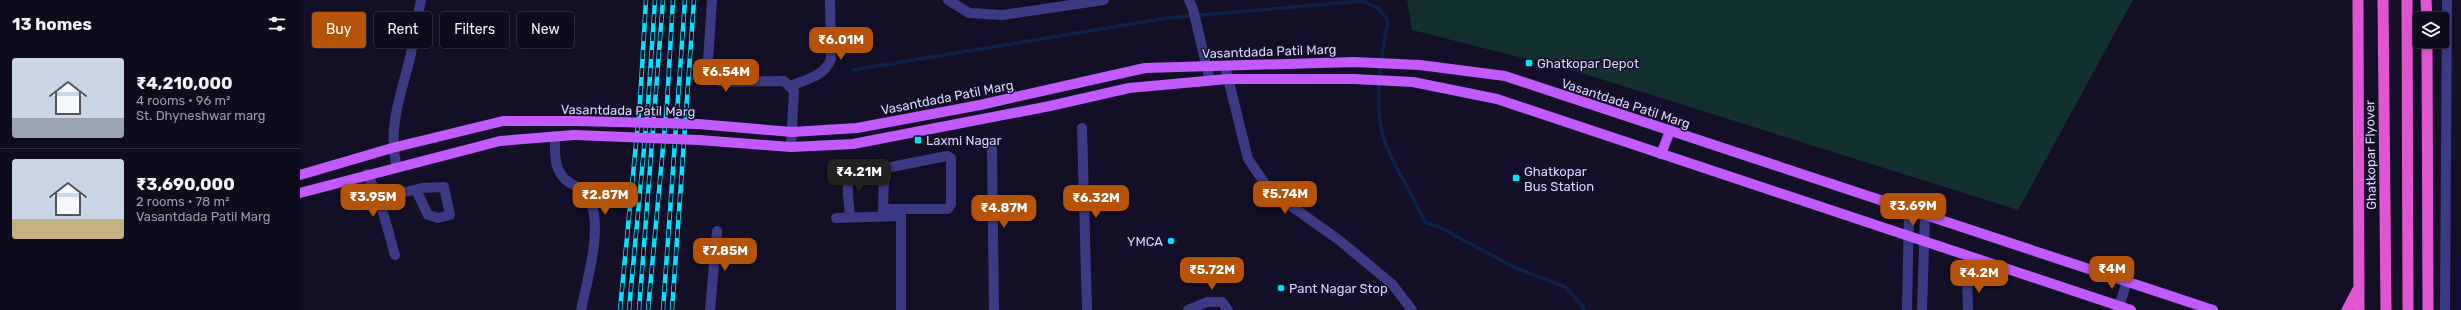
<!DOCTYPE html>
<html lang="en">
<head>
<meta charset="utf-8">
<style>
  body { margin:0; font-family:Rubik,sans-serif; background:#171425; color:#f1f3f6; height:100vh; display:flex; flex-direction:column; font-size:15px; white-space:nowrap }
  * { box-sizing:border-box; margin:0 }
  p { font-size:13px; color:#9b9ba3 }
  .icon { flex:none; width:22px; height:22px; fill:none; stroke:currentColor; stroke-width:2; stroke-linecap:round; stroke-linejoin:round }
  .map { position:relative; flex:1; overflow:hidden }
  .details { display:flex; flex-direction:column; background:#0e0b1c; width:300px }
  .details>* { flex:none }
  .banner { position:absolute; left:12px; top:12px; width:380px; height:36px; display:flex; gap:8px }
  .tools { position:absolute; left:2113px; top:12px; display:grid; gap:8px }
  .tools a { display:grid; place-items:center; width:36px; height:36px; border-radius:4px; background:#0e0b1c; box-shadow:0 2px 6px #0003,0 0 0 1px #2e2b3b; font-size:20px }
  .price { position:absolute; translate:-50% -34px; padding:0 9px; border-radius:8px; background:#b45309; color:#fff; font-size:13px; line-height:26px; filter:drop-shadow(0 1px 2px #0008) }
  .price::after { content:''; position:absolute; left:50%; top:24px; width:12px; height:9px; margin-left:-6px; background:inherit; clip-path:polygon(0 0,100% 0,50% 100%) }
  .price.active { background:#222; color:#fff }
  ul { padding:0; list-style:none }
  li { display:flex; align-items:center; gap:12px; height:100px; padding:0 12px }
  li+li { border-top:1px solid #2e2b3b }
  li span { display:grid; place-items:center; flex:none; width:112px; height:80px; border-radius:4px; color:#555 }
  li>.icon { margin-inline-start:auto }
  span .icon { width:48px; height:48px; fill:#fffc; stroke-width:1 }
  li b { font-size:17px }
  h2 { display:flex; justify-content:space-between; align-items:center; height:48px; padding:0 12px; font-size:17px }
  .pill { padding:0 14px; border-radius:4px; background:#0e0b1c; box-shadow:0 2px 6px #0003,0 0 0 1px #2e2b3b; font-size:14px; line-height:36px }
  .pill.active { background:#b45309; color:#fff }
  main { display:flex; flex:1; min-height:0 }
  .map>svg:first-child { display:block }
  .green { fill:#12302f }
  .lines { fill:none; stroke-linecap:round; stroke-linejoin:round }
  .stream { stroke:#0c2248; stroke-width:3.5 }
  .minor { stroke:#3d3a85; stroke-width:10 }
  .tertiary { stroke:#3d3a85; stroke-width:10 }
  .primary { stroke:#c25bff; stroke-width:10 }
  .trunk { stroke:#e055d1; stroke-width:11 }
  .rail-casing { stroke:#00e5ff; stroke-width:4.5 }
  .rail { stroke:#130f26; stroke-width:3; stroke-dasharray:9; stroke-linecap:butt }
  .primary-bridge { stroke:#c25bff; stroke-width:10 }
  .poi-dot { fill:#00e5ff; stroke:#130f26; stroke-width:1.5 }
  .labels { text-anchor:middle; stroke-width:3; stroke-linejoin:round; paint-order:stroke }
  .street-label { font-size:13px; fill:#d9d4ff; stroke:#130f26 }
  .poi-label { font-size:13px; fill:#d9d4ff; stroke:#130f26; text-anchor:start }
</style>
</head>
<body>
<main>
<section class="details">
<h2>13 homes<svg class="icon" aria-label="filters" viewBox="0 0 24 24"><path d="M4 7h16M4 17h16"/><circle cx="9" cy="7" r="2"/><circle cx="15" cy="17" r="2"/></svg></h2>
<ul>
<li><span style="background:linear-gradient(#c9d6e8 75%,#9aa5b1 0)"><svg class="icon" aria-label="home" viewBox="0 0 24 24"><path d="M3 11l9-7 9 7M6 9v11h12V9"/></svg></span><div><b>₹4,210,000</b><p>4 rooms · 96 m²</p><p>St. Dhyneshwar marg</p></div></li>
<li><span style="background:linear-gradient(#c9d6e8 75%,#c2b280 0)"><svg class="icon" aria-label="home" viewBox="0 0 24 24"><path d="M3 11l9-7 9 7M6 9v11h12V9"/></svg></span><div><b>₹3,690,000</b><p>2 rooms · 78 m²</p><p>Vasantdada Patil Marg</p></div></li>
</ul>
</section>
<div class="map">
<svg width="2161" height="310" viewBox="0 0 2161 310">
  <rect width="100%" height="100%" fill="#130f26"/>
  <polygon class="green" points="1107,0 1833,0 1718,210 1275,71 1112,30"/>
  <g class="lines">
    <g class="stream">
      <path d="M 1062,0 L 1079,9 L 1088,21 C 1081,57 1072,110 1086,145 C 1097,172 1113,195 1125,222 L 1139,227 L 1214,267 L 1265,287 L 1283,306 L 1284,310"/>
      <polyline points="553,70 867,18 1063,1"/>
    </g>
    <g class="minor">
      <polyline points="412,0 408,62 413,77 422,82 484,81 494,91 491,147"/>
      <polyline points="648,0 669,13 703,15 804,0"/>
      <polyline points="889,0 893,9 910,81"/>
      <path d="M 490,86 C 505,80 525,76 531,59 L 530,0"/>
      <polyline points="782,128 787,310"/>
      <path d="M 255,136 C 255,154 253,172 270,183 C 280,188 285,190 290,200 C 303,228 287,281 281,310"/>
      <polyline points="692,149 694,310"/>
      <path d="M 97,167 C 87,128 101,95 110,58 C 114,39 117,19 121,0"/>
      <polyline points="67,174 79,198 95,255"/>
      <polyline points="79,198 122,188 144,187 150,215 138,218 128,215 116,190"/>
      <polyline points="583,215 584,171 586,168 647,156 651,158 651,204 648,209 583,209"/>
      <path d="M 550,217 C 549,199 543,178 556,164"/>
      <polyline points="536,218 601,216 601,310"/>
      <polyline points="1667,279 1668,310"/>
      <polyline points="410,310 417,231"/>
      <polyline points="888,310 907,302 922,302 928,310"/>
      <polyline points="1818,310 1827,281"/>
    </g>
    <g class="tertiary">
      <polyline points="925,66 948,159 970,191 1039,240 1092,284 1112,310"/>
      <polyline points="1607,310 1609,210"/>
      <polyline points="1622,310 1625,215"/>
      <polyline points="2145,310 2147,0"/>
    </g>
    <g class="primary">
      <polyline points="398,124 492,132 557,128 680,105 845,68 1054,62 1120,65 1205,76 1913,310"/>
      <polyline points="399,140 491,147 553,144 750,106 829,88 928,79 1054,79 1113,82 1197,99 1831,310"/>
      <polyline points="1361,154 1370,131"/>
      <polyline points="0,175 92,148 203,121 276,121"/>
      <polyline points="0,193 200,141 274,135"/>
    </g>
    <g class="trunk">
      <polyline points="2058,0 2059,310"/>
      <polyline points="2083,0 2086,310"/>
      <polyline points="2107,0 2108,310"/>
      <polyline points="2126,0 2127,19"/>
      <polyline points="2127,41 2128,310"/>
      <polyline points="2047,310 2057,291"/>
    </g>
    <defs>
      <g id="rail">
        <polyline points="320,310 340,102 346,0"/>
        <polyline points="329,310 348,105 355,0"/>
        <polyline points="339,310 363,0"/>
        <polyline points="348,310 367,104 373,0"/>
        <polyline points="363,310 385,0"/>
        <polyline points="372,310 394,0"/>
      </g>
    </defs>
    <use href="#rail" class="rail-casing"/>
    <use href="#rail" class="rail"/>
    <g class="primary-bridge">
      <polyline points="276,121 398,124"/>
      <polyline points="274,135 399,140"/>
    </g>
  </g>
  <g class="poi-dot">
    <rect x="1225" y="59" width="8" height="8" rx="2"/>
    <rect x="614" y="136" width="8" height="8" rx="2"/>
    <rect x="1212" y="174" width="8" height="8" rx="2"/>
    <circle cx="871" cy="241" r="4"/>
    <circle cx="981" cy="288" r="4"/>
  </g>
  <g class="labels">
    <g class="street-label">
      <text transform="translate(969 51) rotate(-2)" y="5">Vasantdada Patil Marg</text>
      <text transform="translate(647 97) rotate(-11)" y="5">Vasantdada Patil Marg</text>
      <text transform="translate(1326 103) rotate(18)" y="5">Vasantdada Patil Marg</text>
      <text transform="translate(328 110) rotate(1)" y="5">Vasantdada Patil Marg</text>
      <text transform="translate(2070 155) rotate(-91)" y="5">Ghatkopar Flyover</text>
    </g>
    <g class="poi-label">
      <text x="1237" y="68">Ghatkopar Depot</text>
      <text x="626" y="145">Laxmi Nagar</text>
      <text x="1224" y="176">Ghatkopar<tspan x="1224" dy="15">Bus Station</tspan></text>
      <text x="863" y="246" text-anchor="end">YMCA</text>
      <text x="989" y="293">Pant Nagar Stop</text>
    </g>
  </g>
</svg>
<div class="tools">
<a><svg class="icon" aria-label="layers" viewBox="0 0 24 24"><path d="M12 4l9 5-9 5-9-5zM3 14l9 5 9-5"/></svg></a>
</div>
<b class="price" style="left:541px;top:61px">₹6.01M</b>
<b class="price" style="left:426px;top:93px">₹6.54M</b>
<b class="price active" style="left:559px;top:193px">₹4.21M</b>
<b class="price" style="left:985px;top:215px">₹5.74M</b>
<b class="price" style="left:305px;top:216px">₹2.87M</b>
<b class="price" style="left:73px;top:218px">₹3.95M</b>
<b class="price" style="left:796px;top:219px">₹6.32M</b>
<b class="price" style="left:1613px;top:227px">₹3.69M</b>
<b class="price" style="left:704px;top:229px">₹4.87M</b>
<b class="price" style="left:425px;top:272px">₹7.85M</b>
<b class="price" style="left:1812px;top:290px">₹4M</b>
<b class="price" style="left:912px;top:291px">₹5.72M</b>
<b class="price" style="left:1679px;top:294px">₹4.2M</b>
<div class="banner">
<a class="pill active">Buy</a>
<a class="pill">Rent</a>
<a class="pill">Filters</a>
<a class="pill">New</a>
</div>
</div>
</main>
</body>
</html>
